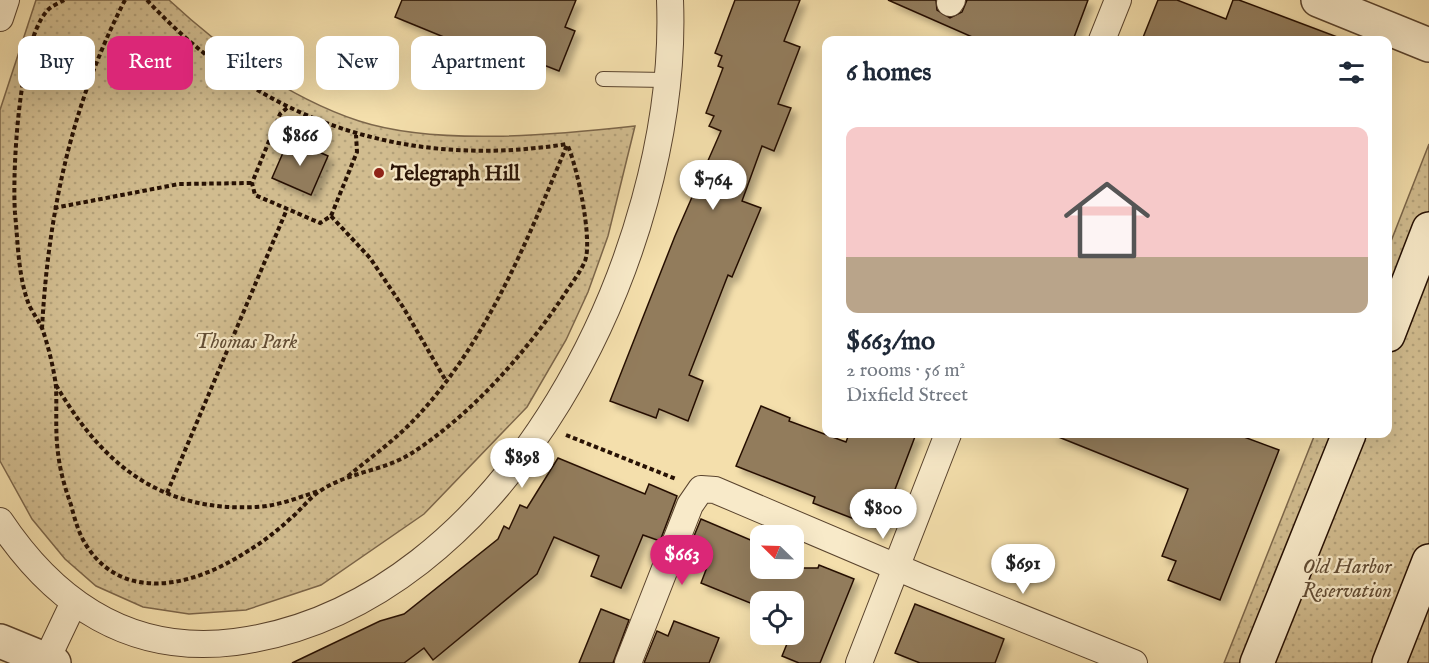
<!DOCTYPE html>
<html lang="en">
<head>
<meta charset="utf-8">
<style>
  body { margin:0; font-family:"IM FELL English",serif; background:#f2f2f3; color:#1f2937; height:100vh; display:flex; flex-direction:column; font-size:22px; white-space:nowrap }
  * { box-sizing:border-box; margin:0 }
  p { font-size:20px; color:#747a83 }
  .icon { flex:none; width:33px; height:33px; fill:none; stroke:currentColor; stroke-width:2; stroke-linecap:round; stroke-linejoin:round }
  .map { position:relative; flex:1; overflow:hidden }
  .side { position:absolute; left:822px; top:36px; width:570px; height:402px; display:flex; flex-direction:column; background:#fff; border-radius:12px; box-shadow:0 6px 24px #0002 }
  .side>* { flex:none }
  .hud { position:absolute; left:18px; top:36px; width:570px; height:54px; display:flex; gap:12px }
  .needle { width:39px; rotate:293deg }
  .fabs { position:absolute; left:750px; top:525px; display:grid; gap:12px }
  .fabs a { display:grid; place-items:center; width:54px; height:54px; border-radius:12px; background:#fff; box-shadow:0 6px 24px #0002; font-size:30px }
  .price { position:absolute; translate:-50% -51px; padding:0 14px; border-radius:21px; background:#fff; color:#222; font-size:20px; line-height:39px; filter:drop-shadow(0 2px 3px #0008) }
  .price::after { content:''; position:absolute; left:50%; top:36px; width:18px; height:14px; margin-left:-9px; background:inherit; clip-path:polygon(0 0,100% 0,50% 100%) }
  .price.on { background:#db2777; color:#fff }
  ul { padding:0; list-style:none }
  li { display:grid; align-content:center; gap:12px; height:318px; padding:0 24px }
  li+li { border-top:2px solid #e0e1e3 }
  li span { display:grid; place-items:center; height:186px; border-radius:12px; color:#555 }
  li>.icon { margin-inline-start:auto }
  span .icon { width:108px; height:108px; fill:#fffc; stroke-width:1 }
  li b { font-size:26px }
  h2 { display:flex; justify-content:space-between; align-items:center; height:72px; padding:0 24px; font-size:26px }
  .tag { padding:0 21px; border-radius:12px; background:#fff; box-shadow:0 6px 24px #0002; font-size:21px; line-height:54px }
  .tag.on { background:#db2777; color:#fff }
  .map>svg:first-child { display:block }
  .park { fill:url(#park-dots); stroke:#7c664a; stroke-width:1.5 }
  .building { fill:#927c5b; stroke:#271104; stroke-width:1.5; filter:url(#shadow) }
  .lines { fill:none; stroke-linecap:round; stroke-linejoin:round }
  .service-casing { stroke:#5a442e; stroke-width:16 }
  .minor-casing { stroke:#5a442e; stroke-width:28 }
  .tertiary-casing { stroke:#5a442e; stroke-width:36 }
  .secondary-casing { stroke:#271104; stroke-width:36 }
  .path { stroke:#271104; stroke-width:4; stroke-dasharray:4.5 3; stroke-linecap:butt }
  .service { stroke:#f8eac9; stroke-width:14 }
  .minor { stroke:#f8eac9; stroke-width:26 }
  .tertiary { stroke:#f8eac9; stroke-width:33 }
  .secondary { stroke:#f8eac9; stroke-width:33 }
  .poi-dot { fill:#8f2418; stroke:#f8eac9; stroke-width:2 }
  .labels { text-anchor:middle; stroke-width:4.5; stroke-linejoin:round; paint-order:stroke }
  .poi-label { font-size:21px; font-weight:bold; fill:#271104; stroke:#f8eac9; text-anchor:start }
  .park-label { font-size:21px; font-style:italic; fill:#624d35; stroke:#f8eac9 }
</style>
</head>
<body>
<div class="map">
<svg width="1429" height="663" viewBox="0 0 1429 663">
  <defs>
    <pattern id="park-dots" width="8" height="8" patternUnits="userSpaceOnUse" patternTransform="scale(1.5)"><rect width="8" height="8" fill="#d1bc8f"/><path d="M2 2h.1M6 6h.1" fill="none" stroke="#b3a17a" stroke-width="1.8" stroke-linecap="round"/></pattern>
    <filter id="shadow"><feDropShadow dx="5.5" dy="5.5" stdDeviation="3" flood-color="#0004"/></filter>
  </defs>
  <rect width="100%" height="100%" fill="#f4dfac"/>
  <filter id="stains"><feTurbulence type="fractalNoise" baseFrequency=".00333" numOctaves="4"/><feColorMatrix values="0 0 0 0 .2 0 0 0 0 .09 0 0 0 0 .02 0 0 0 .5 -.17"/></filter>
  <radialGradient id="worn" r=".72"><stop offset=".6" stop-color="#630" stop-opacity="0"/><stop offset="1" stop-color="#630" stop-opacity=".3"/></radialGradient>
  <g class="park">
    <path d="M 36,0 L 169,0 C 224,51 287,97 359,121 C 436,146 554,135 635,126 L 608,236 L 588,292 L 566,340 L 527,407 L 424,514 L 321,585 L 246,610 L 189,614 L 143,607 L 96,586 L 65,559 L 32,519 L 0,461 L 0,110 Z"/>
    <polygon points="1429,144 1429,663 1224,663 1315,434 1388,434 1388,249"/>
  </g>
  <g class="building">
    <polygon points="402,0 576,0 565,27 575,31 559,71 477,39 473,49 395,17"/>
    <polygon points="735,0 800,0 784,41 800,47 778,104 791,108 774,151 762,146 742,201 761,208 732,277 728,275 689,375 703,381 688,421 659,409 656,418 610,401 675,236 721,131 709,126 714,116 706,113 723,68 718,66 722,56 715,53"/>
    <polygon points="888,0 936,0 937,10 950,18 962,12 967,0 1088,0 1073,40 979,40"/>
    <polygon points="1158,0 1177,0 1226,19 1233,0 1239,0 1340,38 1340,40 1142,40"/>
    <polygon points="289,139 328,156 311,195 272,178"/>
    <polygon points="761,406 790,418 789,421 846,442 849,434 916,434 880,529 813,503 815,497 736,466"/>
    <polygon points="1051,434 1236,434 1279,450 1220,600 1168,580 1176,561 1162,556 1188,489"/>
    <polygon points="558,458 645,494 649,484 677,496 660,541 643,535 621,588 591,576 599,556 554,537 537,574 433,660 424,648 404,663 292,663 380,621 404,614 498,539 504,526 509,529 520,505 527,508"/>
    <polygon points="701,519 760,544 760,568 818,568 819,565 854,579 820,663 799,663 782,656 791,634 794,634 797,621 794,620 794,602 760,602 760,607 701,583 709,562 687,553"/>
    <polygon points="915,604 1004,639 995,663 920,663 895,653"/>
    <polygon points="601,609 629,620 613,663 579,663"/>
    <polygon points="674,621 719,638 709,663 644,663 657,631 668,636"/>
  </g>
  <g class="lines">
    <defs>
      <polyline id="service" points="603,79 666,80"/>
      <g id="minor">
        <polyline points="950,3 952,0"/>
        <polyline points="0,18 6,0"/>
        <polyline points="1102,40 1118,0"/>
        <path d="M 0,521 C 56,605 132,655 235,642 C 508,606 680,250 670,0"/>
        <polyline points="45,663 74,602"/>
        <polyline points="628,663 690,505 701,489 715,490 922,578 1134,663"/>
        <polyline points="859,663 948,434"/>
      </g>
      <g id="tertiary">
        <polyline points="1318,0 1429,45"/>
        <polyline points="0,641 54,663"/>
      </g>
      <g id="secondary">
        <polyline points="1388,335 1429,229"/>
        <polyline points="1257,663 1349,434"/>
        <polyline points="1389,663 1429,561"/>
      </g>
    </defs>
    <use href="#service" class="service-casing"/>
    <use href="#minor" class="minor-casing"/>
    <use href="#tertiary" class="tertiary-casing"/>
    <use href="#secondary" class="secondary-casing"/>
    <g class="path">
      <path d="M 64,0 C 59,3 51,6 47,11 C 19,41 12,171 15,213 C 18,243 18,276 29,305 C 33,313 38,320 42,328 C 48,345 54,369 56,387 C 57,409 55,431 58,453 C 60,471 65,488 71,505 C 75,520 79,535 88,548 C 126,604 196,584 243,554 C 260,544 276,532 291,518 C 301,510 309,498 320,491 C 348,472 384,471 412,453 C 472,414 525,354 564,295 C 571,284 580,273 585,261 C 593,240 577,165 567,144"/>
      <path d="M 147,0 C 259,121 404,170 567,144"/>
      <polyline points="287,108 280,114 252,183 255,195 320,223 331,216 357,152 356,135"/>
      <polyline points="54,208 179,184 252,183"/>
      <polyline points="331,216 370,258 403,307 446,381"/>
      <path d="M 42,329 C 48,213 72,103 125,0"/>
      <path d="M 56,385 C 102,464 160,512 256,507 C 277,506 298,498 318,491"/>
      <polyline points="566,435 676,479"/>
      <path d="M 348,476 C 369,459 392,442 411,423 C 485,347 527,241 567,145"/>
      <polyline points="167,493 287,209"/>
    </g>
    <use href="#service" class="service"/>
    <use href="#minor" class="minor"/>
    <use href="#tertiary" class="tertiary"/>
    <use href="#secondary" class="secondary"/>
  </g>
  <circle class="poi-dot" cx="379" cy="173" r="6"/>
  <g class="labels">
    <g class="poi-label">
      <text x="391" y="180">Telegraph Hill</text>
    </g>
    <g class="park-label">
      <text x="246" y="348">Thomas Park</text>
      <text x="1347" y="573">Old Harbor<tspan x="1347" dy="24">Reservation</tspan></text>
    </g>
  </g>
  <rect width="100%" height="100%" filter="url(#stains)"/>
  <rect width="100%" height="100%" fill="url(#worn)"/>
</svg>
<div class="fabs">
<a><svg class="needle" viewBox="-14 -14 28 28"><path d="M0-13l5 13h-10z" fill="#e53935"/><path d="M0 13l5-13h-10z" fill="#747a83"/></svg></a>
<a><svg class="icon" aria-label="locate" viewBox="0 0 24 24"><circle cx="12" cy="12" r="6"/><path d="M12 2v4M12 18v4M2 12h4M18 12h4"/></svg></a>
</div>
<b class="price" style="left:300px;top:167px">$866</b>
<b class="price" style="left:713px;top:211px">$764</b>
<b class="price" style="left:522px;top:489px">$898</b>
<b class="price" style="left:883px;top:540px">$800</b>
<b class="price on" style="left:682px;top:586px">$663</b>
<b class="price" style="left:1023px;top:595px">$691</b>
<div class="hud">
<a class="tag">Buy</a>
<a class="tag on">Rent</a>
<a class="tag">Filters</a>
<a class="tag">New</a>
<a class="tag">Apartment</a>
</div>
<section class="side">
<h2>6 homes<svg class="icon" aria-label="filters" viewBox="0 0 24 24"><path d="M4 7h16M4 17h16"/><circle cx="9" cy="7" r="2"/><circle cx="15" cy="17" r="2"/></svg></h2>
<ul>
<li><span style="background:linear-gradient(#f6c9c9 70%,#b9a48a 0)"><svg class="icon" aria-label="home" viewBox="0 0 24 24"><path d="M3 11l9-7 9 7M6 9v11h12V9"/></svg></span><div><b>$663/mo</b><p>2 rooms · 56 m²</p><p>Dixfield Street</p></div></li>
</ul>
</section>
</div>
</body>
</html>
